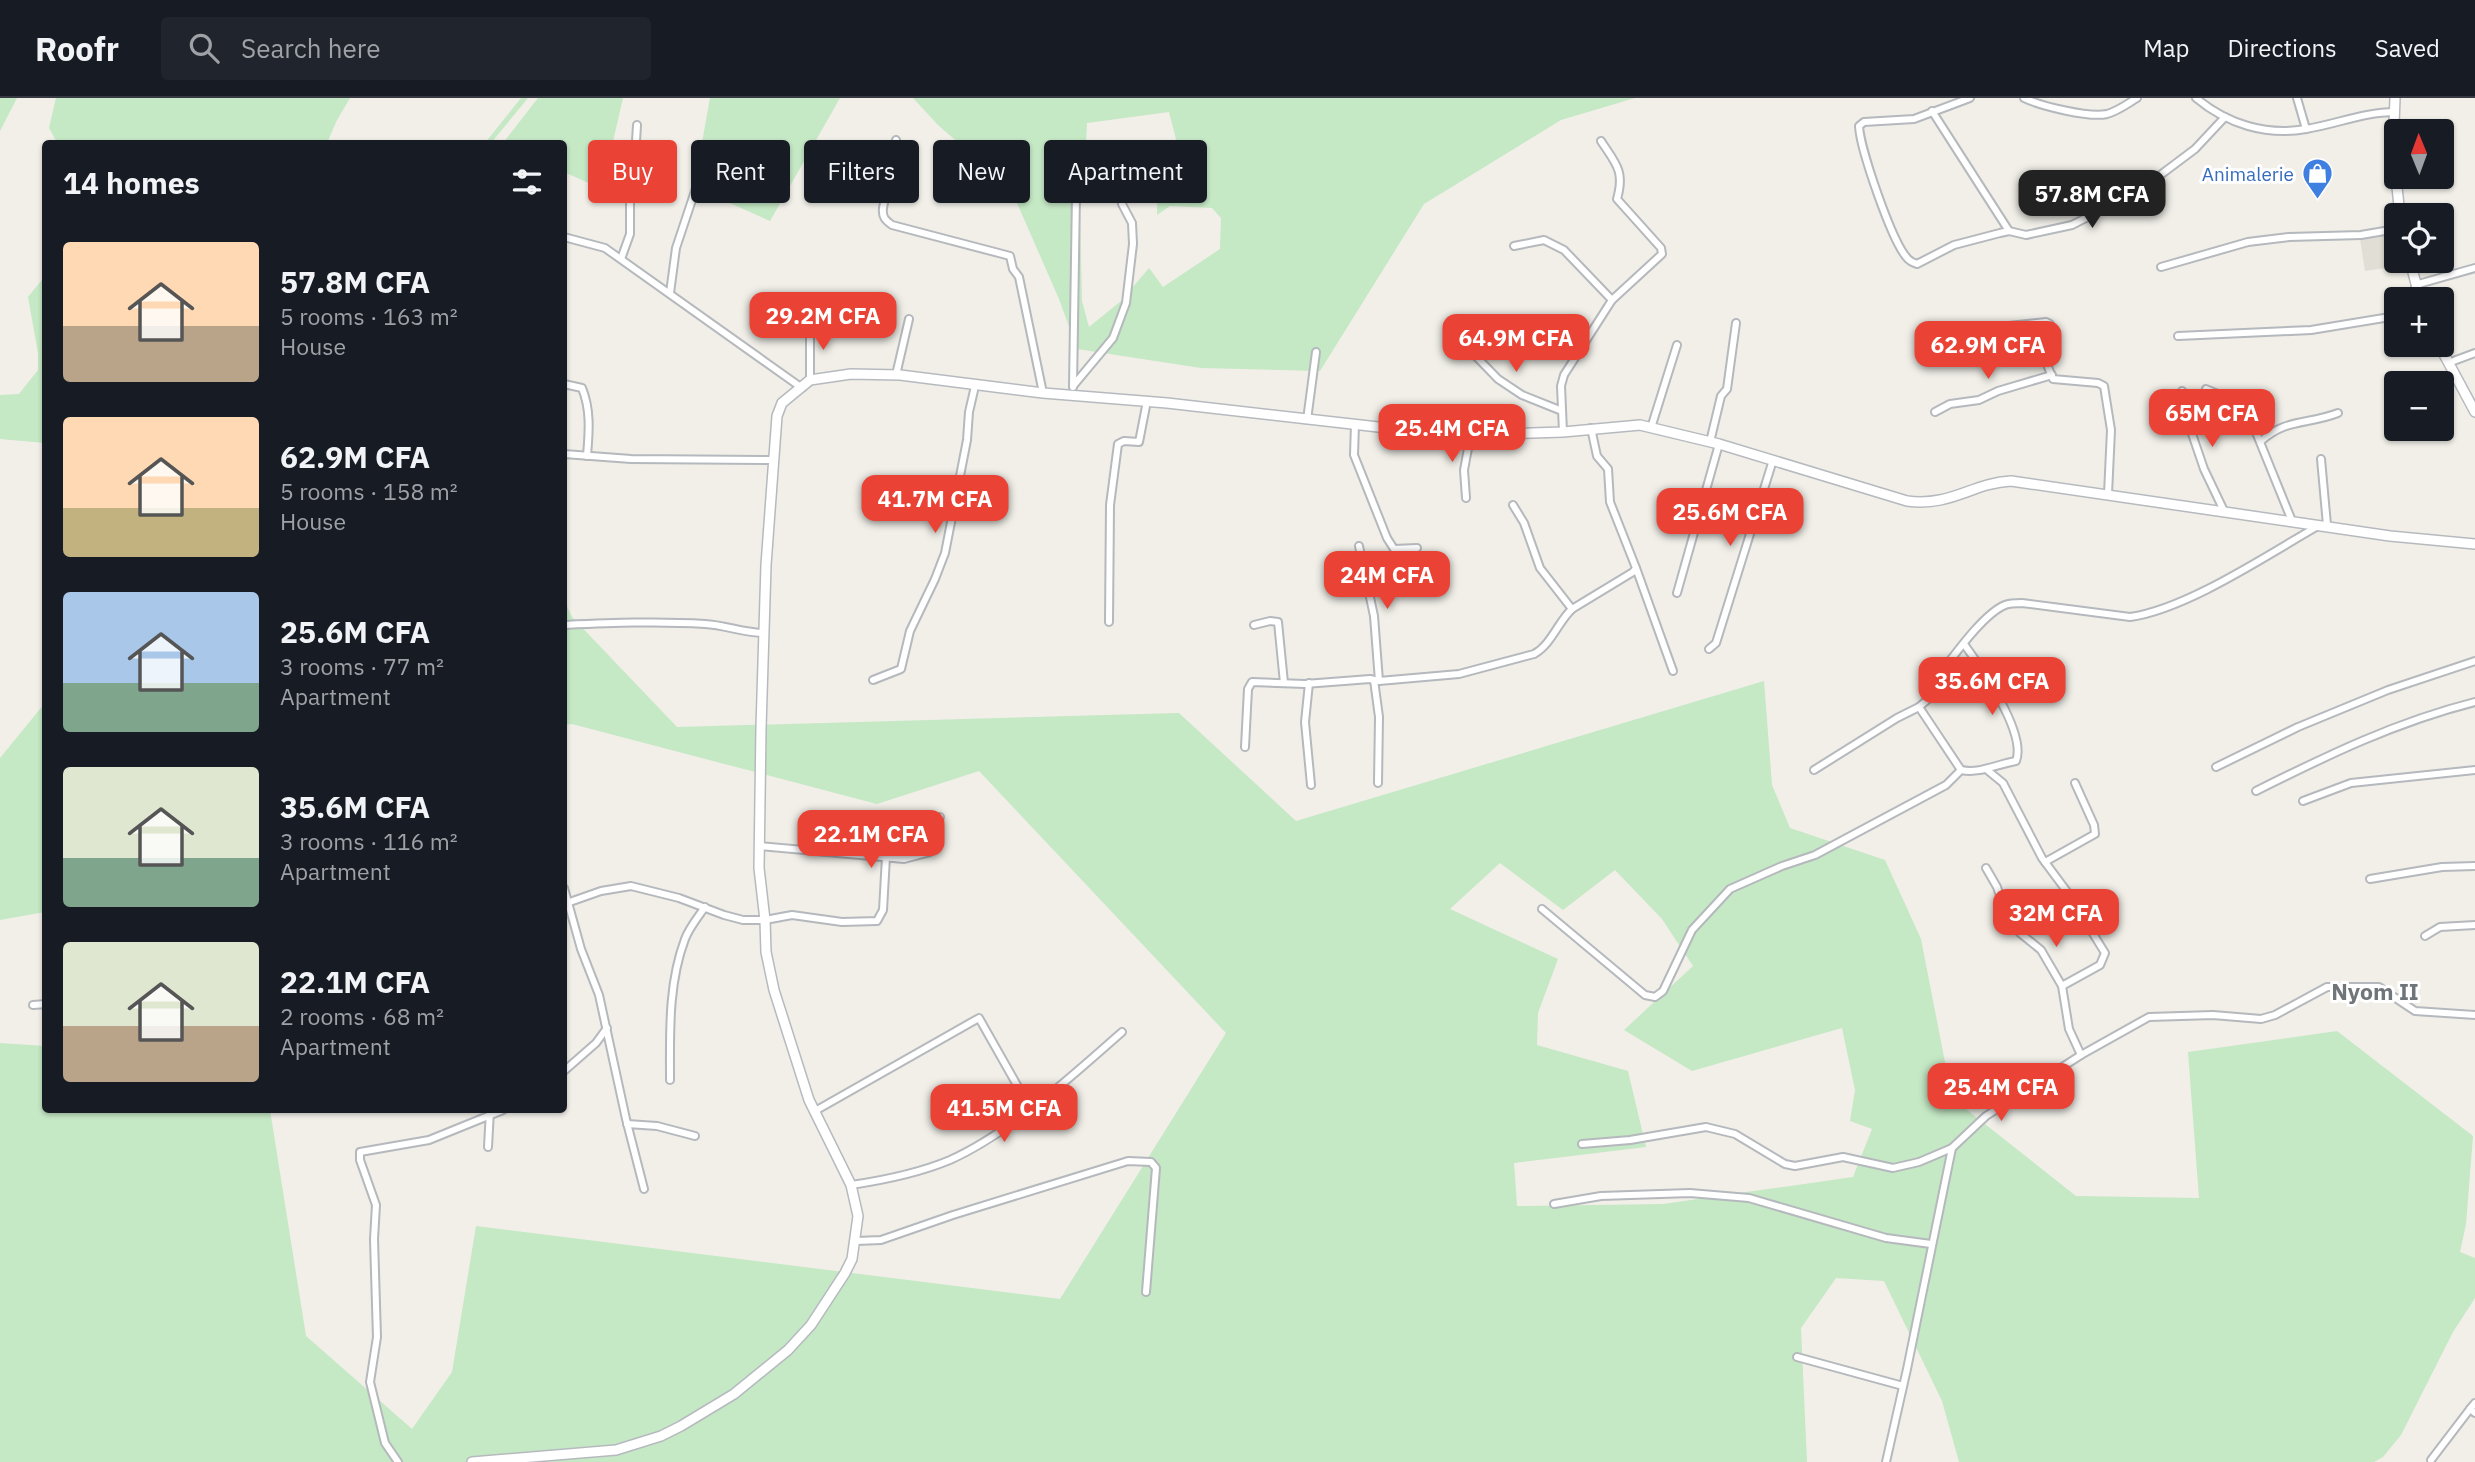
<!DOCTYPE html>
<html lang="en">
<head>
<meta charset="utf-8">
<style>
  body { margin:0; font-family:"IBM Plex Sans",sans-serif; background:#20242c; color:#f1f3f6; height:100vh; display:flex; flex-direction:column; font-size:26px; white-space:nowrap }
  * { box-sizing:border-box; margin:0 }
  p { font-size:23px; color:#9ea1a6 }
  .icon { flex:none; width:38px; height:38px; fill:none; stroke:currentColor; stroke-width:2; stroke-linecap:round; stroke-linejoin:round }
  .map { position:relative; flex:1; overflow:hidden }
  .side { position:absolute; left:42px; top:42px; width:525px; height:973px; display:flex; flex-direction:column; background:#171b24; border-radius:7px; box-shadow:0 2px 5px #0004 }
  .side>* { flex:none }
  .guide { position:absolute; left:588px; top:42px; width:665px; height:63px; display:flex; gap:14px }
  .needle { width:46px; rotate:359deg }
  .buttons { position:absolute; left:2384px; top:21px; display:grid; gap:14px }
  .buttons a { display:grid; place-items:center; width:70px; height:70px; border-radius:7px; background:#171b24; box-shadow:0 2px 5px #0004; font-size:35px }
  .price { position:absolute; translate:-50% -60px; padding:0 16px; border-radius:14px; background:#ea4335; color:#fff; font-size:23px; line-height:46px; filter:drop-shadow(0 2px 4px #0008) }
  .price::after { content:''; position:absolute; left:50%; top:42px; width:21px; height:16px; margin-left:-10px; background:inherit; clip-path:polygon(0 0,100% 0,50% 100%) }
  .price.on { background:#222; color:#fff }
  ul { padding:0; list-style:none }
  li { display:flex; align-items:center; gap:21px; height:175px; padding:0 21px }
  li span { display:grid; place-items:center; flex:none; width:196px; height:140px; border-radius:7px; color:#555 }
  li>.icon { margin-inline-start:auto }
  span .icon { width:84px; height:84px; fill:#fffc; stroke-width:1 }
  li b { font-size:30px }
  h2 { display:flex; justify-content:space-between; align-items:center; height:84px; padding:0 21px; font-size:30px }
  .tag { padding:0 24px; border-radius:7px; background:#171b24; box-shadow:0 2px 5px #0004; font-size:24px; line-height:63px }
  .tag.on { background:#ea4335; color:#fff }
  header { display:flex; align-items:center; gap:42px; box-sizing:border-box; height:98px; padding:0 35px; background:#171b24; border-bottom:2px solid #363941 }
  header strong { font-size:33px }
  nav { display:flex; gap:38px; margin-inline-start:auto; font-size:24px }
  .search { width:490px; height:63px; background:#20242c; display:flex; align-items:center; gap:18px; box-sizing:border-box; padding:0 24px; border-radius:7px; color:#9ea1a6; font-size:26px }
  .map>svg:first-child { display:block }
  .education { fill:#e1ded6 }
  .green { fill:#c5e8c5; fill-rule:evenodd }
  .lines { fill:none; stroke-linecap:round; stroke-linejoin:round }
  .street-casing { stroke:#b5b8bc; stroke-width:10 }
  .secondary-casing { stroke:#b6babf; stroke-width:12 }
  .street { stroke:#fff; stroke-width:6 }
  .secondary { stroke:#fff; stroke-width:9 }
  .labels { text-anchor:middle; stroke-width:6; stroke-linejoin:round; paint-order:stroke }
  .shop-label { font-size:19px; fill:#366cbe; stroke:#fff; text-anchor:end }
  .quarter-label { font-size:23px; font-weight:bold; fill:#70757a; stroke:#fff }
</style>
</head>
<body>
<header>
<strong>Roofr</strong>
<div class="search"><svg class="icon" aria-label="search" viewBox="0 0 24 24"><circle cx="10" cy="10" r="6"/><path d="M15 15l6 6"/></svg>Search here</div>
<nav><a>Map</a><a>Directions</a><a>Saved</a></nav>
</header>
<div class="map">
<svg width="2475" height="1364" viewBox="0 0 2475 1364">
  <rect width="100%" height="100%" fill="#f1efe8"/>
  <polygon class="education" points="2396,135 2396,163 2407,163 2408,167 2365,173 2360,141"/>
  <g class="green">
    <polygon points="0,0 17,0 0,33"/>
    <polygon points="56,0 350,0 337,22 327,45 58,46 49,30"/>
    <polygon points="521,0 528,0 491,45 485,45"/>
    <polygon points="538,0 623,0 602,91 564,74 564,46 503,45"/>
    <polygon points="710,0 840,0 770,123 694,89"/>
    <path d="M 913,0 L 1635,0 L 1561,22 L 1424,106 L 1320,273 L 1201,270 L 1077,251 L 1059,201 L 1010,89 L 939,28 ZM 1169,14 L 1177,45 L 1158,60 L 1157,117 L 1170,108 L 1212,110 L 1221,120 L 1220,151 L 1163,189 L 1149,170 L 1121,203 L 1089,229 L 1082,203 L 1079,70 L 1106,68 L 1103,46 L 1086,46 L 1087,25 Z"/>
    <polygon points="45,178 45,345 0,341 0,297 19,296 38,272 38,255 28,199"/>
    <path d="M 564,502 L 572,519 L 677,629 L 1179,615 L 1296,723 L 1764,583 L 1772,687 L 1790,730 L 1885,762 L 1921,841 L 1952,1000 L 2076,1098 L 2199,1100 L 2188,954 L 2337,933 L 2473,1038 L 2466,1126 L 2460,1154 L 2475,1160 L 2475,1200 L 2453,1234 L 2401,1337 L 2383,1359 L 2374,1364 L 1959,1364 L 1942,1303 L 1884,1183 L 1836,1180 L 1801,1230 L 1807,1364 L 0,1364 L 0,945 L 45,948 L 46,1012 L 270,1012 L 306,1238 L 412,1331 L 452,1274 L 476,1128 L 1060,1201 L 1226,935 L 979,673 L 877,706 L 572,626 L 564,627 ZM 1500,765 L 1563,812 L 1615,772 L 1662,821 L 1693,868 L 1624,932 L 1692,973 L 1842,930 L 1855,992 L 1850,1023 L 1872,1031 L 1853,1079 L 1663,1106 L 1517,1108 L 1514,1065 L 1646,1049 L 1628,973 L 1537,947 L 1538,915 L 1558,861 L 1450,811 Z"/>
    <polygon points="45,605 45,814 0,822 0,660"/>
  </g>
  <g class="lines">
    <defs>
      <g id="street">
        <path d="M 1970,0 L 1914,21 L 1864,24 L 1859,28 C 1860,50 1892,145 1908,161 C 1909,162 1914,165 1917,166 L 1954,147 L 2000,135 L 2009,133 L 2026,137 L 2072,127 L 2125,100 L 2159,78 L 2195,51 L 2225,19"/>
        <path d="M 2024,0 C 2041,8 2089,20 2107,16 C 2118,13 2127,6 2137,0"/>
        <path d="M 2196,0 C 2227,26 2266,38 2306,31 C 2337,26 2364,14 2395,14"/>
        <polyline points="2297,0 2306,31"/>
        <polyline points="1932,13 2009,133"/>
        <path d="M 896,42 L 883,110 C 882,119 885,122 892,127 L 1010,158 L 1013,171 L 1019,179 L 1043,295"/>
        <polyline points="564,139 605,150 802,290"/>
        <polyline points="1514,148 1544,142 1564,152 1612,202"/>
        <polyline points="621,161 630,136 630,89 635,60 637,27"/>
        <polyline points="2161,169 2248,144 2289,139 2361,137 2396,131"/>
        <polyline points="2415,187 2475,170"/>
        <polyline points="670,195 676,150 705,63"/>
        <polyline points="810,224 810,282"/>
        <polyline points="1928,232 1981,231 2046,224 2050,226 2048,269 2053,281 2098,285 2104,288 2111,332 2108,396"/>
        <polyline points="2178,238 2311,232 2396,218"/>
        <polyline points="1464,246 1498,281 1522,297 1562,313"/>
        <polyline points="2448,265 2475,255"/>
        <polyline points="896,277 909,221"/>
        <path d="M 564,286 L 582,290 C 591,312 589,334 587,358"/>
        <polyline points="1073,288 1113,240 1126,205 1133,146 1132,125 1122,106 1115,66"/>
        <polyline points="1073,289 1076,96"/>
        <polyline points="2206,291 2225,299 2249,317 2292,423"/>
        <polyline points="2182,293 2189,327 2204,371 2225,415"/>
        <polyline points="1935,314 1950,306 1979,302 1998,293 2052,277"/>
        <polyline points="1307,322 1316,254"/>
        <polyline points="1355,326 1354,357 1387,440 1394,451 1417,450"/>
        <polyline points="1651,330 1677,247"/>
        <path d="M 1563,334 L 1561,288 L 1564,277 L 1612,202 L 1662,156 L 1661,150 L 1617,101 C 1625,73 1616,66 1601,43"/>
        <path d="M 2261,343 C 2287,320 2307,327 2338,315"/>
        <polyline points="1710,344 1721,298 1727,291 1736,225"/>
        <polyline points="564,356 631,361 773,362"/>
        <polyline points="2321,361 2327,427"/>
        <polyline points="1466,400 1464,372 1471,334"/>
        <polyline points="1513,407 1524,425 1540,470 1572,511"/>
        <polyline points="1359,448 1374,518 1379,583"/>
        <polyline points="1636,470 1673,573"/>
        <polyline points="1677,495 1719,346"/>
        <polyline points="1109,524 1110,407 1118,346 1124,343 1139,344 1147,303"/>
        <path d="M 564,527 C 611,525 657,523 705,526 C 725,527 744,535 764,535"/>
        <polyline points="1254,527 1270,523 1278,524 1284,585"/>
        <polyline points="1709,551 1716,545 1773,362"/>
        <polyline points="873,582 901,571 910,533 935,481 945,455 967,342 969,314 975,288"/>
        <polyline points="1374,582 1379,619 1378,685"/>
        <polyline points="1309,585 1305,624 1311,687"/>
        <path d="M 1919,609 L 1961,672 C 1980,676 1997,666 2016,663 C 2027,635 1980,568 1964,546"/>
        <path d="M 1245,649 L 1248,591 L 1252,584 L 1305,586 L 1370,581 L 1379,583 L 1459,576 L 1534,556 C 1551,547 1558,524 1572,511 L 1633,474 L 1636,470 L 1610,404 L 1608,371 L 1597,358 L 1591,330"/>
        <polyline points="2216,669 2298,629 2388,592 2475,563"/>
        <polyline points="1986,671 2003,685 2042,760 2068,795 2105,855 2100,867 2062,888"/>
        <path d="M 1814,672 L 1897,620 L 1919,609 L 1941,590 L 1939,577 C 1954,558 1983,516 2005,507 C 2010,505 2017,505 2022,505 L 2130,519 C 2187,511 2267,457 2318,428"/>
        <path d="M 2256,693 C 2328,657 2396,624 2475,604"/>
        <polyline points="2303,703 2351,685 2475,672"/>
        <polyline points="760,748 904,761 930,754 940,719"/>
        <polyline points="2045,764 2095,736 2094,727 2075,685"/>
        <polyline points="1986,770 1997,789 2006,816 2020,835 2041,852 2062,888 2069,931 2081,957"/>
        <polyline points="2370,781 2442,769 2475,768"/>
        <polyline points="564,790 581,851 599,897 626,1021 644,1091"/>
        <polyline points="564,806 601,793 631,788 679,800 724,817 743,822 765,822 792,817 842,824 877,823 883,812 886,759"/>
        <polyline points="1542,811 1645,897 1655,899 1663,893 1692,832 1730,791 1782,768 1815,757 1946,687 1961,672"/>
        <polyline points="2425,838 2440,829 2475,827"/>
        <polyline points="33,907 46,906"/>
        <polyline points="564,973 596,945 607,930"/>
        <path d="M 670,982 C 670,935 668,886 685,841 C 689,830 698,819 705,809"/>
        <polyline points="815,1013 979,920 1030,1010"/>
        <polyline points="627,1026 657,1028 695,1038"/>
        <polyline points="1582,1046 1630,1042 1706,1029 1735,1036 1785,1066 1795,1068 1843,1059 1893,1070 1919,1064 1952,1050 1986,1018 2081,957 2149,919 2213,917 2261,921 2275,917 2327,889 2379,889 2415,913 2475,917"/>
        <polyline points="488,1049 490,1012"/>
        <path d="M 851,1087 C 885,1082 919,1075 950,1062 C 1010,1035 1072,978 1122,934"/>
        <polyline points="1554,1106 1601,1098 1690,1095 1749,1100 1886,1140 1931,1146"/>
        <polyline points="856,1143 881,1142 953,1117 1128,1063 1151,1064 1156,1070 1146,1194"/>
        <polyline points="1797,1259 1903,1288"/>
        <polyline points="2475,1305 2470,1311 2475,1315"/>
        <polyline points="2431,1362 2470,1311"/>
        <polyline points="398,1364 385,1345 370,1284 377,1239 374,1141 376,1107 360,1062 360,1054 429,1042 503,1012"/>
        <polyline points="1886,1364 1907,1271 1952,1050"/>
      </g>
      <g id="secondary">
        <polyline points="2395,0 2393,52 2400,117"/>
        <polyline points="2410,163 2420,201"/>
        <polyline points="2439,247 2475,314"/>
        <path d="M 472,1364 L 616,1352 L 661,1338 L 681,1328 L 734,1296 L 788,1252 L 811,1227 L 845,1175 L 852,1161 L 858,1118 L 851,1087 L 809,1002 L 774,892 L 766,854 L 765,822 L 759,770 L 761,630 L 766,467 L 777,318 L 782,305 L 810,282 L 851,276 L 900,277 L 1043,295 L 1167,305 L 1396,331 L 1498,336 L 1563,334 L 1640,327 L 1719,346 L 1907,403 C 1951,409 1972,385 2011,383 L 2390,438 L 2475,446"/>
      </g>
    </defs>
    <use href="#street" class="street-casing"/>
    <use href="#secondary" class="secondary-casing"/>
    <use href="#street" class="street"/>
    <use href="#secondary" class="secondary"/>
  </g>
  <defs>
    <symbol id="shop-pin" viewBox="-11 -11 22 30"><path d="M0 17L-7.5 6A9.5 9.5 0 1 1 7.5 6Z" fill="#3f7fe0" stroke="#fff"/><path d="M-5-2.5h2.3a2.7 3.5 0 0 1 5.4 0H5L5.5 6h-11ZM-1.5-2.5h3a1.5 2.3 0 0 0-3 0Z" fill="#fff"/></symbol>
  </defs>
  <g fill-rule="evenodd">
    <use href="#shop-pin" x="2300" y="58" width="35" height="47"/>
  </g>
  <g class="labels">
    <g class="shop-label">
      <text x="2294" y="83">Animalerie</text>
    </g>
    <g class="quarter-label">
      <text x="2375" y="902">Nyom II</text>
    </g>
  </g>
</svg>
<div class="buttons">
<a><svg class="needle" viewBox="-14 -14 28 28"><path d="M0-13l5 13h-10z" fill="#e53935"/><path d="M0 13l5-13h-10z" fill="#9ea1a6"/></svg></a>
<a><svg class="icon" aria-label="locate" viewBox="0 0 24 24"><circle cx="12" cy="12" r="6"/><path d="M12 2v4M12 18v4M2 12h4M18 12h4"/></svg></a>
<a>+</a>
<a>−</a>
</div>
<b class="price on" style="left:2092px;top:132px">57.8M CFA</b>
<b class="price" style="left:823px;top:254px">29.2M CFA</b>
<b class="price" style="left:1516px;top:276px">64.9M CFA</b>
<b class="price" style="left:1988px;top:283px">62.9M CFA</b>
<b class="price" style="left:2212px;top:351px">65M CFA</b>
<b class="price" style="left:1452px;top:366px">25.4M CFA</b>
<b class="price" style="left:935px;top:437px">41.7M CFA</b>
<b class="price" style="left:1730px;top:450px">25.6M CFA</b>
<b class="price" style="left:1387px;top:513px">24M CFA</b>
<b class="price" style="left:1992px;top:619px">35.6M CFA</b>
<b class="price" style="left:871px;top:772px">22.1M CFA</b>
<b class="price" style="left:2056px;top:851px">32M CFA</b>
<b class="price" style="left:2001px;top:1025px">25.4M CFA</b>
<b class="price" style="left:1004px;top:1046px">41.5M CFA</b>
<div class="guide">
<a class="tag on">Buy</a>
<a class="tag">Rent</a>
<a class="tag">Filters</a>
<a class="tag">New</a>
<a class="tag">Apartment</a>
</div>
<section class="side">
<h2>14 homes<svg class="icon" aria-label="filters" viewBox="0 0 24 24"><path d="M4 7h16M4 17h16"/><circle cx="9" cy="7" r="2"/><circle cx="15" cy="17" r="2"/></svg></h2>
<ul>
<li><span style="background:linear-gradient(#ffd9b3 60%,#b9a48a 0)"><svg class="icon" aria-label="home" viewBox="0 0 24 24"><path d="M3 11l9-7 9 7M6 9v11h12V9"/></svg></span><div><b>57.8M CFA</b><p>5 rooms · 163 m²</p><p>House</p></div></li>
<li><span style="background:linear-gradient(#ffd9b3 65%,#c2b280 0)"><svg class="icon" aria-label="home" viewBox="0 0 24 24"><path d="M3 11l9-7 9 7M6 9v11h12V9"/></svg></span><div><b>62.9M CFA</b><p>5 rooms · 158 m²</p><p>House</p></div></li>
<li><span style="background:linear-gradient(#a9c7e8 65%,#7fa58c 0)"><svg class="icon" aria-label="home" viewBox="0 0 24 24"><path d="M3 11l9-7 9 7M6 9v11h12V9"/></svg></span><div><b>25.6M CFA</b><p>3 rooms · 77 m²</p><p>Apartment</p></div></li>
<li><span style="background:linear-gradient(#dfe7d0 65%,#7fa58c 0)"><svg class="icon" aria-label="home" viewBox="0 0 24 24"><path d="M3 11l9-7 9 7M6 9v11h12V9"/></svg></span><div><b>35.6M CFA</b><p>3 rooms · 116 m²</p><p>Apartment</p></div></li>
<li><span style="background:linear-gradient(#dfe7d0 60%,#b9a48a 0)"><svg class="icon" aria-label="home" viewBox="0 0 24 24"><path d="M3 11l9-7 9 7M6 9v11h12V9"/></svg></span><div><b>22.1M CFA</b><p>2 rooms · 68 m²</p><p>Apartment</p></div></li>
</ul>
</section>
</div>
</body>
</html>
